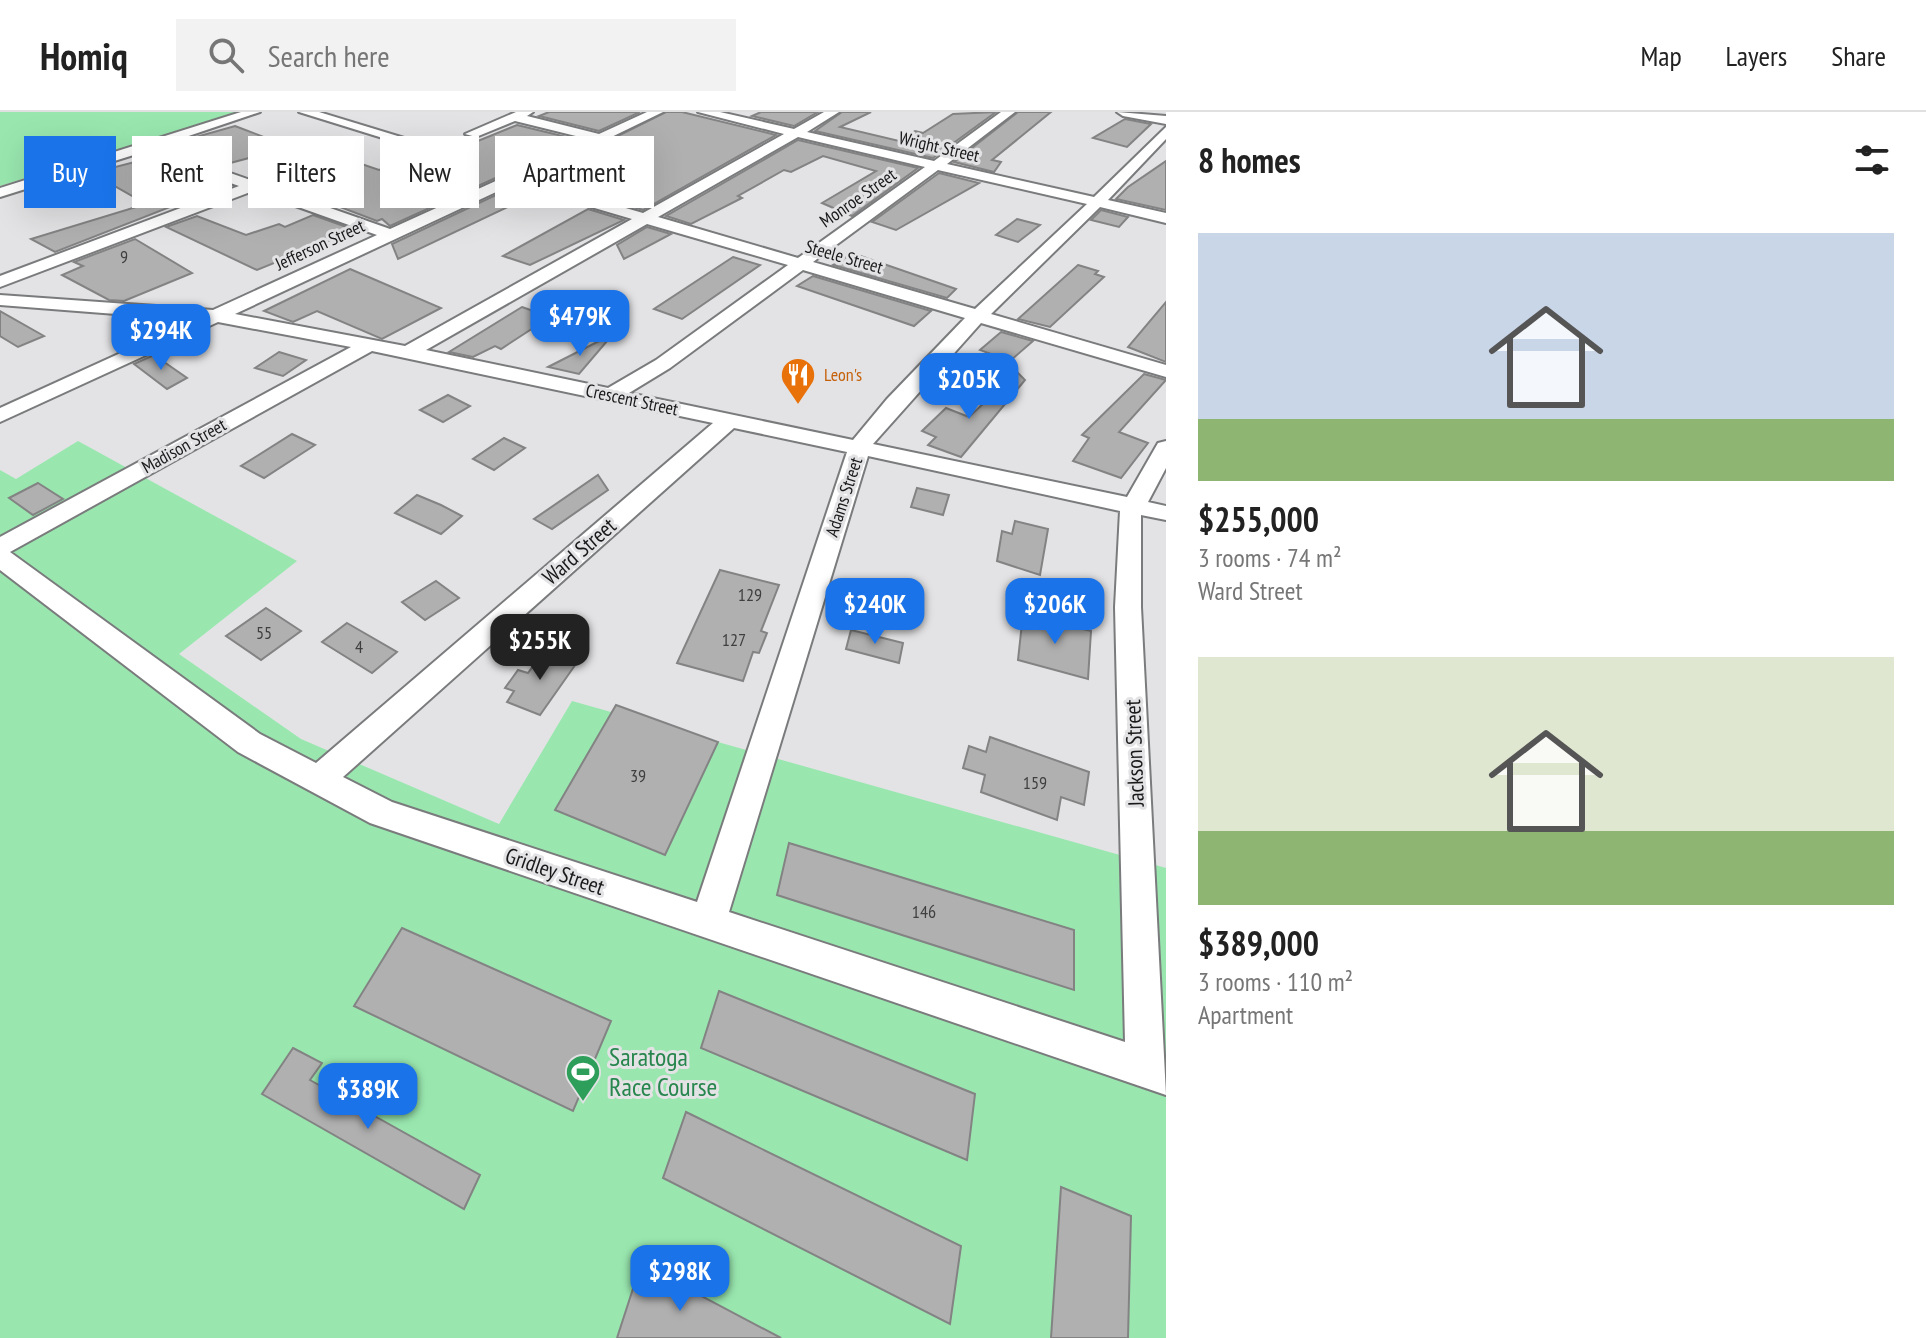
<!DOCTYPE html>
<html lang="en">
<head>
<meta charset="utf-8">
<style>
  body { margin:0; font-family:"PT Sans Narrow",sans-serif; background:#f2f2f2; color:#222; height:100vh; display:flex; flex-direction:column; font-size:30px; white-space:nowrap }
  * { box-sizing:border-box; margin:0 }
  p { font-size:26px; color:#767676 }
  .icon { flex:none; width:44px; height:44px; fill:none; stroke:currentColor; stroke-width:2; stroke-linecap:round; stroke-linejoin:round }
  .map { position:relative; flex:1; overflow:hidden }
  .sheet { display:flex; flex-direction:column; background:#fff; width:760px }
  .sheet>* { flex:none }
  .banner { position:absolute; left:24px; top:24px; width:760px; height:72px; display:flex; gap:16px }
  .price { position:absolute; translate:-50% -68px; padding:0 18px; border-radius:16px; background:#1a73e8; color:#fff; font-size:26px; line-height:52px; filter:drop-shadow(0 2px 4px #0008) }
  .price::after { content:''; position:absolute; left:50%; top:48px; width:24px; height:18px; margin-left:-12px; background:inherit; clip-path:polygon(0 0,100% 0,50% 100%) }
  .price.selected { background:#222; color:#fff }
  ul { padding:0; list-style:none }
  li { display:grid; align-content:center; gap:16px; height:424px; padding:0 32px }
  li span { display:grid; place-items:center; height:248px; border-radius:0px; color:#555 }
  li>.icon { margin-inline-start:auto }
  span .icon { width:144px; height:144px; fill:#fffc; stroke-width:1 }
  li b { font-size:34px }
  h2 { display:flex; justify-content:space-between; align-items:center; height:96px; padding:0 32px; font-size:34px }
  .chip { padding:0 28px; border-radius:0px; background:#fff; box-shadow:0 8px 32px #0002; font-size:28px; line-height:72px }
  .chip.selected { background:#1a73e8; color:#fff }
  header { display:flex; align-items:center; gap:48px; box-sizing:border-box; height:112px; padding:0 40px; background:#fff; border-bottom:2px solid #e0e0e0 }
  header strong { font-size:38px }
  nav { display:flex; gap:44px; margin-inline-start:auto; font-size:28px }
  .search { width:560px; height:72px; background:#f2f2f2; display:flex; align-items:center; gap:20px; box-sizing:border-box; padding:0 28px; border-radius:0px; color:#767676; font-size:30px }
  main { display:flex; flex:1; min-height:0 }
  .map>svg:first-child { display:block }
  .green { fill:#99e7af }
  .building { fill:#b0b0b1; stroke:#838384; stroke-width:2 }
  .lines { fill:none; stroke-linecap:round; stroke-linejoin:round }
  .street-casing { stroke:#7a7b7c; stroke-width:4 }
  .street { fill:#fff; fill-rule:evenodd }
  .labels { text-anchor:middle; stroke-width:6; stroke-linejoin:round; paint-order:stroke }
  .far-street-label { font-size:18px; fill:#19191a; stroke:#e3e3e5 }
  .number-label { font-size:18px; fill:#3f3f40 }
  .far-food-label { font-size:18px; fill:#c56008; stroke:#e3e3e5; text-anchor:start }
  .street-label { font-size:22px; fill:#19191a; stroke:#e3e3e5 }
  .near-leisure-label { font-size:26px; fill:#27864d; stroke:#e3e3e5; text-anchor:start }
</style>
</head>
<body>
<header>
<strong>Homiq</strong>
<div class="search"><svg class="icon" aria-label="search" viewBox="0 0 24 24"><circle cx="10" cy="10" r="6"/><path d="M15 15l6 6"/></svg>Search here</div>
<nav><a>Map</a><a>Layers</a><a>Share</a></nav>
</header>
<main>
<div class="map">
<svg width="1166" height="1226" viewBox="0 0 1166 1226">
  <rect width="100%" height="100%" fill="#e3e3e5"/>
  <g class="green">
    <polygon points="0,0 239,0 0,74"/>
    <polygon points="78,329 297,449 179,542 301,627 499,712 572,589 1166,756 1166,1226 0,1226 0,358 16,367"/>
  </g>
  <g class="building">
    <polygon points="549,0 640,0 599,19 539,4"/>
    <polygon points="666,0 682,0 776,23 643,98 533,66"/>
    <polygon points="761,0 818,0 794,14 752,4"/>
    <polygon points="842,0 871,0 840,15 899,29 915,19 923,21 953,2 996,0 933,46 815,19"/>
    <polygon points="1018,0 1051,0 992,48 1001,50 994,60 954,50"/>
    <polygon points="1125,7 1151,12 1127,35 1093,26"/>
    <polygon points="517,13 579,28 390,114 382,107 377,109 287,75 353,49 379,58 466,25 478,29"/>
    <polygon points="235,14 290,35 223,53 178,37 203,28 196,25"/>
    <polygon points="798,28 918,56 852,104 822,91 876,59 823,44 791,60 784,58 738,84 742,86 691,112 666,104"/>
    <polygon points="150,46 159,49 157,54 211,79 55,140 31,127 146,92 92,61"/>
    <polygon points="1166,49 1166,98 1116,87 1128,75"/>
    <polygon points="939,61 979,71 896,118 872,110"/>
    <polygon points="513,75 535,82 398,147 392,132"/>
    <polygon points="588,97 624,108 530,153 503,144"/>
    <polygon points="1101,98 1128,105 1119,115 1091,108"/>
    <polygon points="313,103 355,118 257,158 166,115 197,104 246,123 279,112 285,115"/>
    <polygon points="1017,107 1040,113 1018,130 996,123"/>
    <polygon points="647,115 671,122 624,147 617,133"/>
    <polygon points="135,127 192,161 124,189 109,188 62,163 83,154 74,150"/>
    <polygon points="852,141 956,177 947,186 833,153"/>
    <polygon points="733,145 760,153 682,207 654,197"/>
    <polygon points="1078,153 1098,159 1095,162 1104,165 1050,215 1018,207"/>
    <polygon points="350,157 441,196 382,227 317,199 293,210 264,199"/>
    <polygon points="813,164 931,199 914,214 797,174"/>
    <polygon points="1166,190 1166,250 1128,235"/>
    <polygon points="522,195 550,205 501,237 495,234 473,245 449,240"/>
    <polygon points="0,199 44,224 18,235 0,224"/>
    <polygon points="1001,220 1033,229 1010,249 980,238"/>
    <polygon points="613,222 579,262 548,255"/>
    <polygon points="279,240 306,248 283,264 255,256"/>
    <polygon points="154,243 187,266 167,277 134,252"/>
    <polygon points="1017,260 1025,268 961,345 928,333 936,325 922,319 946,296 969,305"/>
    <polygon points="1144,262 1166,268 1119,320 1148,331 1121,366 1073,349 1089,326 1082,323"/>
    <polygon points="448,283 470,294 443,310 420,298"/>
    <polygon points="292,322 315,333 264,366 241,354"/>
    <polygon points="504,326 525,336 494,358 473,347"/>
    <polygon points="598,363 608,378 552,417 534,407"/>
    <polygon points="38,371 63,387 33,403 9,386"/>
    <polygon points="917,376 949,383 943,403 911,395"/>
    <polygon points="417,383 441,393 462,404 441,422 395,401"/>
    <polygon points="1015,409 1048,417 1040,463 997,449 1002,419 1012,422"/>
    <polygon points="720,458 779,473 761,519 767,521 759,541 753,540 743,569 677,551"/>
    <polygon points="436,469 459,486 425,508 402,490"/>
    <polygon points="266,496 301,519 261,548 226,524"/>
    <polygon points="1023,502 1091,519 1088,567 1018,548"/>
    <polygon points="347,511 397,540 372,561 322,530"/>
    <polygon points="851,518 903,531 899,551 846,537"/>
    <polygon points="546,536 578,549 540,603 507,590 514,579 505,576 518,558 528,561"/>
    <polygon points="616,593 718,630 665,743 555,698"/>
    <polygon points="990,625 1089,660 1084,693 1061,685 1057,708 981,680 985,663 963,656 969,634 986,640"/>
    <polygon points="789,731 1074,818 1074,878 777,783"/>
    <polygon points="402,816 611,909 573,999 354,894"/>
    <polygon points="719,879 975,982 967,1048 701,936"/>
    <polygon points="293,936 322,951 310,968 480,1063 464,1097 262,982"/>
    <polygon points="686,1000 961,1134 950,1212 663,1066"/>
    <polygon points="1061,1075 1131,1104 1128,1226 1051,1226"/>
    <polygon points="641,1152 781,1226 617,1226"/>
  </g>
  <g class="lines">
    <defs>
      <g id="street">
        <path d="M 241,0 L 260,0 L 156,35 L 390,117 L 588,27 L 515,9 L 476,25 L 465,22 L 516,0 L 533,0 L 527,4 L 599,22 L 647,0 L 663,0 L 525,67 L 643,101 L 784,22 L 698,0 L 720,0 L 794,17 L 824,0 L 839,0 L 807,20 L 934,49 L 1001,0 L 1015,0 L 947,52 L 1094,85 L 1166,15 L 1166,27 L 1108,88 L 1166,101 L 1166,111 L 1100,95 L 991,202 L 1166,253 L 1166,265 L 981,211 L 873,332 L 1127,385 L 1158,331 L 1166,329 L 1166,356 L 1148,390 L 1166,394 L 1166,408 L 1141,403 L 1141,495 L 1166,983 L 370,711 L 238,640 L 0,458 L 0,425 L 351,235 L 218,210 L 0,310 L 0,296 L 193,208 L 0,193 L 0,183 L 213,198 L 377,123 L 253,79 L 0,175 L 0,164 L 239,74 L 143,40 L 0,85 L 0,76 ZM 798,25 L 925,55 L 798,146 L 658,105 ZM 938,58 L 1087,92 L 975,197 L 813,150 ZM 513,72 L 632,107 L 405,234 L 235,202 ZM 647,112 L 788,153 L 656,248 L 608,276 L 426,238 ZM 803,158 L 965,206 L 887,287 L 853,328 L 629,281 L 670,256 ZM 372,239 L 713,311 L 316,651 L 260,622 L 10,440 ZM 734,316 L 847,340 L 697,790 L 392,690 L 343,665 ZM 868,344 L 1120,399 L 1115,495 L 1125,930 L 729,800 Z"/>
        <polygon points="299,0 319,0 414,29 402,32"/>
        <polygon points="1117,0 1166,4 1166,12 1123,4"/>
      </g>
    </defs>
    <use href="#street" class="street-casing"/>
    <use href="#street" class="street"/>
  </g>
  <defs>
    <symbol id="restaurant-pin" viewBox="-11 -11 22 30"><path d="M0 17L-7.5 6A9.5 9.5 0 1 1 7.5 6Z" fill="#e8710a" stroke="#e3e3e5"/><path d="M-5-6h1v4h1v-4h1v4h1v-4h1v5L-1.5 .5V6h-2V.5L-5-1ZM5-6V6H3V1.5H1.5Q1.5-4 5-6Z" fill="#fff"/></symbol>
    <symbol id="stadium-pin" viewBox="-11 -11 22 30"><path d="M0 17L-7.5 6A9.5 9.5 0 1 1 7.5 6Z" fill="#2e9e5b" stroke="#e3e3e5"/><path d="M0-5a6.5 5 0 1 0 0 10a6.5 5 0 1 0 0-10ZM-3.5-1.8h7v3.6h-7Z" fill="#fff"/></symbol>
  </defs>
  <g fill-rule="evenodd">
    <use href="#restaurant-pin" x="778" y="243" width="40" height="54"/>
    <use href="#stadium-pin" x="563" y="940" width="40" height="54"/>
  </g>
  <g class="labels">
    <g class="far-street-label">
      <text transform="translate(939 35) rotate(13)" y="6">Wright Street</text>
      <text transform="translate(858 86) rotate(-35)" y="6">Monroe Street</text>
      <text transform="translate(320 133) rotate(-25)" y="6">Jefferson Street</text>
      <text transform="translate(844 145) rotate(16)" y="6">Steele Street</text>
      <text transform="translate(632 288) rotate(12)" y="6">Crescent Street</text>
      <text transform="translate(184 334) rotate(-29)" y="6">Madison Street</text>
      <text transform="translate(844 385) rotate(-72)" y="6">Adams Street</text>
    </g>
    <g class="number-label">
      <text x="124" y="151">9</text>
      <text x="750" y="489">129</text>
      <text x="264" y="527">55</text>
      <text x="734" y="534">127</text>
      <text x="359" y="541">4</text>
      <text x="638" y="670">39</text>
      <text x="1035" y="677">159</text>
      <text x="924" y="806">146</text>
    </g>
    <g class="far-food-label">
      <text x="824" y="269">Leon's</text>
    </g>
    <g class="street-label">
      <text transform="translate(579 439) rotate(-41)" y="8">Ward Street</text>
      <text transform="translate(1134 641) rotate(-92)" y="8">Jackson Street</text>
      <text transform="translate(555 759) rotate(19)" y="8">Gridley Street</text>
    </g>
    <g class="near-leisure-label">
      <text x="609" y="954">Saratoga<tspan x="609" dy="30">Race Course</tspan></text>
    </g>
  </g>
</svg>
<b class="price" style="left:580px;top:246px">$479K</b>
<b class="price" style="left:161px;top:260px">$294K</b>
<b class="price" style="left:969px;top:309px">$205K</b>
<b class="price" style="left:875px;top:534px">$240K</b>
<b class="price" style="left:1055px;top:534px">$206K</b>
<b class="price selected" style="left:540px;top:570px">$255K</b>
<b class="price" style="left:368px;top:1019px">$389K</b>
<b class="price" style="left:680px;top:1201px">$298K</b>
<div class="banner">
<a class="chip selected">Buy</a>
<a class="chip">Rent</a>
<a class="chip">Filters</a>
<a class="chip">New</a>
<a class="chip">Apartment</a>
</div>
</div>
<section class="sheet">
<h2>8 homes<svg class="icon" aria-label="filters" viewBox="0 0 24 24"><path d="M4 7h16M4 17h16"/><circle cx="9" cy="7" r="2"/><circle cx="15" cy="17" r="2"/></svg></h2>
<ul>
<li><span style="background:linear-gradient(#c9d6e8 75%,#8fb573 0)"><svg class="icon" aria-label="home" viewBox="0 0 24 24"><path d="M3 11l9-7 9 7M6 9v11h12V9"/></svg></span><div><b>$255,000</b><p>3 rooms · 74 m²</p><p>Ward Street</p></div></li>
<li><span style="background:linear-gradient(#dfe7d0 70%,#8fb573 0)"><svg class="icon" aria-label="home" viewBox="0 0 24 24"><path d="M3 11l9-7 9 7M6 9v11h12V9"/></svg></span><div><b>$389,000</b><p>3 rooms · 110 m²</p><p>Apartment</p></div></li>
</ul>
</section>
</main>
</body>
</html>
